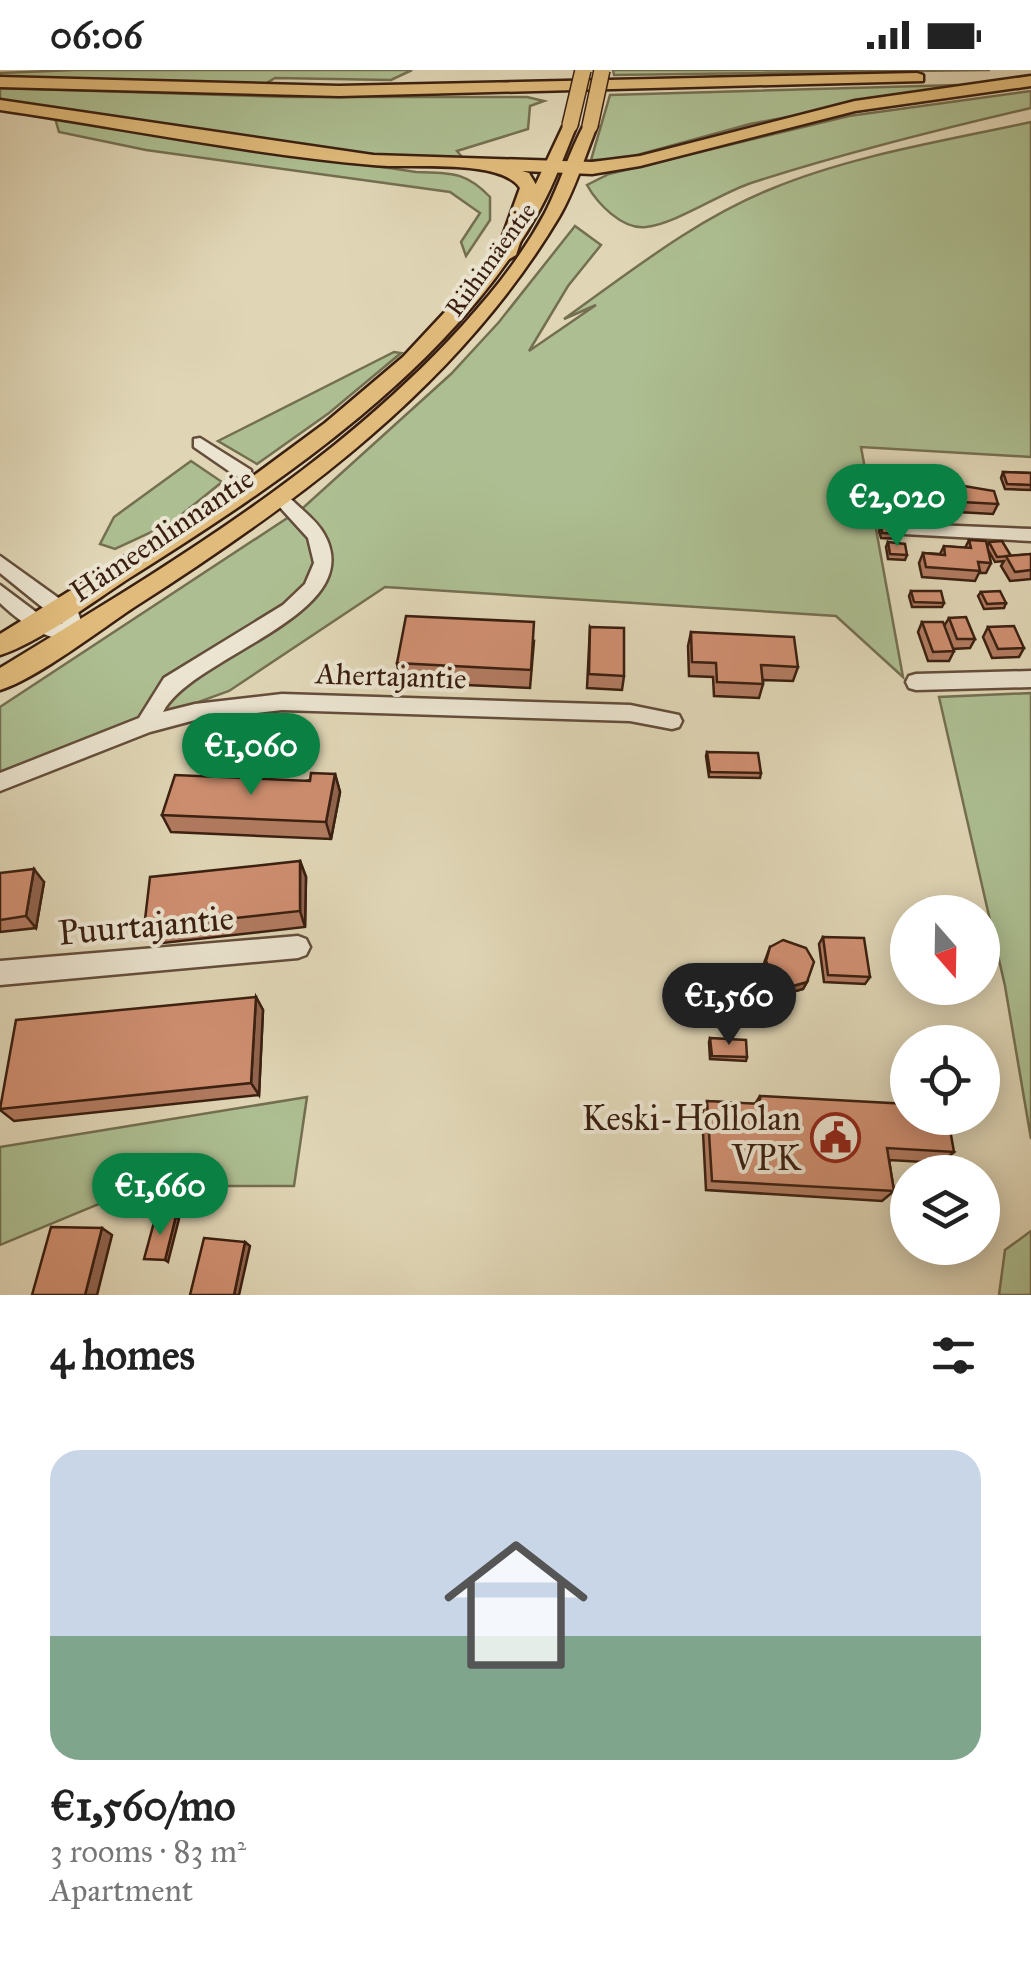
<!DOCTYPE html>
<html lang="en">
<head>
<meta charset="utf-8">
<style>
  body { margin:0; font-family:"IM FELL Great Primer",serif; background:#f2f2f2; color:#222; height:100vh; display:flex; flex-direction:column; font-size:38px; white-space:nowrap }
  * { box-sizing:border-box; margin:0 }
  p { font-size:32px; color:#767676 }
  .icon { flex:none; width:55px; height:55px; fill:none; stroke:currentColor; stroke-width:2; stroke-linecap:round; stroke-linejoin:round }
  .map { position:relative; height:1225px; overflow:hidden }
  .side { display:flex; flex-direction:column; background:#fff; flex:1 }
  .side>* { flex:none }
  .needle { width:65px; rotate:160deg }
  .tools { position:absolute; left:890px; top:825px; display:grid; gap:20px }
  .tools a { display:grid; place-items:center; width:110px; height:110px; border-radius:50%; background:#fff; box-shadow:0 5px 25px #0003; font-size:50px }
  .price { position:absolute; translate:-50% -85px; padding:0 22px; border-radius:35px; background:#0b8043; color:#fff; font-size:32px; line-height:65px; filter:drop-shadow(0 2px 5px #0008) }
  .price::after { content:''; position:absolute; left:50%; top:60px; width:30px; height:22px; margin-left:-15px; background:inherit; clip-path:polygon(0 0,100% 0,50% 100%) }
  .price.current { background:#222; color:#fff }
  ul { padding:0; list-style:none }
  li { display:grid; align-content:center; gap:20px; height:530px; padding:0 50px }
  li+li { border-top:2px solid #e0e0e0 }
  li span { display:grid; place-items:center; height:310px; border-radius:30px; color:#555 }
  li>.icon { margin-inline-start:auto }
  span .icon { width:180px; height:180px; fill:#fffc; stroke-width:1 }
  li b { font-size:42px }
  h2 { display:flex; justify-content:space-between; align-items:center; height:120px; padding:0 50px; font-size:42px }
  .status { display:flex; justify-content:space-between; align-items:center; height:70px; padding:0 50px; background:#fff; direction:ltr }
  .status svg { height:28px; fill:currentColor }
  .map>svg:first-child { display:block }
  .green { fill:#adbf92; stroke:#746f51; stroke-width:2.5 }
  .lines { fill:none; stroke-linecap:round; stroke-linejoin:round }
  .minor-casing { stroke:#644d3a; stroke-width:5 }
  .major-casing { stroke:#3a1f10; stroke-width:5 }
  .highway-casing { stroke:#3a1f10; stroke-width:5 }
  .minor { fill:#ebe4d0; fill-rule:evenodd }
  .major { fill:#e0bb7b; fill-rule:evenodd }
  .highway { fill:#e0bb7b; fill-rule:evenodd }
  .major-bridge-casing { stroke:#3a1f10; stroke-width:18; stroke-linecap:butt }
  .major-bridge { stroke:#e0bb7b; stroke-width:15 }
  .wall { fill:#b27b61; stroke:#3a1f10; stroke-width:2.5 }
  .shaded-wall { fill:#91644f; stroke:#3a1f10; stroke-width:2.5 }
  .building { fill:#cf8f71; stroke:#3a1f10; stroke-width:2.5 }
  .labels { text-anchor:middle; stroke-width:8; stroke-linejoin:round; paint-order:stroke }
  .far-street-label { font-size:25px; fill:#3a1f10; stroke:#ebe4d0 }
  .street-label { font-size:30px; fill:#3a1f10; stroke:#ebe4d0 }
  .near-street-label { font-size:35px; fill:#3a1f10; stroke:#ebe4d0 }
  .near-poi-label { font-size:35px; fill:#3a1f10; stroke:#ebe4d0; text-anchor:end }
</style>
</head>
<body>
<div class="status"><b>06:06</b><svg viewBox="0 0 49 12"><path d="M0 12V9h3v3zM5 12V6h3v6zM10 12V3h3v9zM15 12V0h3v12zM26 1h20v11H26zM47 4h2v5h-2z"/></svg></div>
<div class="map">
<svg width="1031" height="1225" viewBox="0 0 1031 1225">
  <rect width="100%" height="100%" fill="#e0d6b6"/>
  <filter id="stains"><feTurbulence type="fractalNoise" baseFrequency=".002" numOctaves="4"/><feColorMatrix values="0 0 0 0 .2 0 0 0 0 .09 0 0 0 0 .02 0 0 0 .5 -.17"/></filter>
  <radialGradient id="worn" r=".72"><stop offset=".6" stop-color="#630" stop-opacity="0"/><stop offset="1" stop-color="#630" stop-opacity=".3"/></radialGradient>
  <g class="green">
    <polygon points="75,0 412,0 391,10 275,8 263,15 0,8 0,3"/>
    <polygon points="613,0 990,0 614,5"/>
    <polygon points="957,15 750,54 619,90 591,90 610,25"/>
    <polygon points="0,18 287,27 527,27 544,31 530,36 528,59 457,81 462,87 452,92 334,80 0,31"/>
    <path d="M 1031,21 L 1031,38 C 936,60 844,83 751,113 C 721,123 675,154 646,157 C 622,160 597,133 587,115 L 609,104 L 849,46 Z"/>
    <path d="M 55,48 L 416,102 C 450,103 465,101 490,127 L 490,150 L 466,186 L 461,172 L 480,143 L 450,122 L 146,80 L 59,62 Z"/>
    <path d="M 1031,52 L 1031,387 L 861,377 L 903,607 L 836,546 L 385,517 L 229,621 L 0,704 L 0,637 L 304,437 L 451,304 L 499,252 L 575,156 L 601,175 L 568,216 L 529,281 L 596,235 L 564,249 C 630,202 696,149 771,119 C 853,85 945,71 1031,52 Z"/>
    <polygon points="394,282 401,283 329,343 257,394 218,371"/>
    <polygon points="191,391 222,412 171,453 115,479 100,474 114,447"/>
    <polygon points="1031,623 1031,1069 1005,916 939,627"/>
    <polygon points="307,1027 294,1116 142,1116 0,1175 0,1077"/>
    <polygon points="1031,1161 1031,1225 999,1225 1005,1180"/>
  </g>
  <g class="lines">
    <defs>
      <g id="minor">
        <polygon points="200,368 251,400 251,408 239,408 194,377 194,369"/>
        <path d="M 286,428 L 292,430 C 302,440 317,451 324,464 C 370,545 192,585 163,642 L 195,634 L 282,624 L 630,635 L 679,645 L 682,651 L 679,657 L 672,659 L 630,651 L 282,640 L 195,650 L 150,662 L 0,721 L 0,703 L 139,648 L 164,608 L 283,535 L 305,514 L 314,493 L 308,468 L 277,434 Z"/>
        <polygon points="910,454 1031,459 1031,471 904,464 901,460 904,456"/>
        <path d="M 0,486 L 78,542 L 85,563 L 82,568 C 51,576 21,553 0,533 L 0,515 L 40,545 L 63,554 L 0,503 Z"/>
        <polygon points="1031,601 1031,617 916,620 909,618 906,612 909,606 916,604"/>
        <polygon points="298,866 306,869 310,877 306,885 298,888 0,915 0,891"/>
      </g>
      <g id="major">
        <path d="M 565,52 L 577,55 C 565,83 555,112 540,139 C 455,296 279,414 131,507 C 95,530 39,573 0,585 L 0,564 L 241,415 L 325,353 L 403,287 L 471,214 L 524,139 Z"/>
        <path d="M 585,53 L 597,56 C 585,86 575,120 559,147 C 459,315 297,433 136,536 C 101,559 38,608 0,620 L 0,598 C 174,492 357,384 489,225 C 509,201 530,171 545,143 C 560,114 569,82 585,53 Z"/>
      </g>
      <g id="highway">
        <polygon points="917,3 923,5 923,11 339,26 0,17 0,7 339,16"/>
        <path d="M 1031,6 L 1031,16 L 855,41 L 640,96 L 592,104 L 522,101 L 529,103 L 538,118 L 516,185 L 506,191 L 496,185 L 520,118 C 501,88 407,99 373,95 C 249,84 123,58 0,40 L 0,30 L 373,85 L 592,92 L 640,86 L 855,31 Z"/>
      </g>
    </defs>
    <use href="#minor" class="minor-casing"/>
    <use href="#major" class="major-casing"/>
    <use href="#highway" class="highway-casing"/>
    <use href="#minor" class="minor"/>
    <use href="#major" class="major"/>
    <use href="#highway" class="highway"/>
    <defs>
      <g id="major-bridge">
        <polyline points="570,55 583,0"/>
        <polyline points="590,56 602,0"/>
      </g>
    </defs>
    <use href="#major-bridge" class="major-bridge-casing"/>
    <use href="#major-bridge" class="major-bridge"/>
  </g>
  <g class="wall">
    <polygon points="1003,402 1031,403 1031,420 1005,419 1001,408"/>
    <polygon points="890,414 908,419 934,433 930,443 889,441 886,424"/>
    <polygon points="958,415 998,434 993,444 958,442 954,425"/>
    <polygon points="881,456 902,464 900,469 881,468 879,461"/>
    <polygon points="969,470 987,477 989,472 1011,486 1031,484 1031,509 1010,511 1001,496 1004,491 995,492 987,478 991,493 986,503 979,503 975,511 922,507 919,493 923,483 940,484 944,476 965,478"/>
    <polygon points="888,472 907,485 905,490 888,489 886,477"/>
    <polygon points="911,521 944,533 942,537 912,537 909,526"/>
    <polygon points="981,522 1006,533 1004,538 984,539 978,526"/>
    <polygon points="949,548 975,569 970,578 953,579 954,581 949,591 928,591 918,562 922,552 944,556"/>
    <polygon points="590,557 624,606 622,620 587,618"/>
    <polygon points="988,557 1024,578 1019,587 992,588 983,567"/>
    <polygon points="691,562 798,597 793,611 763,610 763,614 759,628 714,626 713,607 689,606 688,576"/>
    <polygon points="534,571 530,618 400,612 397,593"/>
    <polygon points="707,682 761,703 760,708 709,707 706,686"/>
    <polygon points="335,704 340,722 331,769 171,762 162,745"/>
    <polygon points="300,791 306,807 305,857 154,874 144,858"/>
    <polygon points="0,803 44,812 36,858 0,862"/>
    <polygon points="823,867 870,907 865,914 824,912 819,874"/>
    <polygon points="770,877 807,912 803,919 789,923 768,913 762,899"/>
    <polygon points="256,927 263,940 259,1025 14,1051 0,1040"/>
    <polygon points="710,968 747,987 746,991 710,989 709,972"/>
    <polygon points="760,1026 954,1082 941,1093 889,1090 894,1121 882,1131 706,1120 702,1043 707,1031 755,1034"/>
  </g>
  <g class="shaded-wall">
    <polygon points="335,704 340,722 331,769 326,752"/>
    <polygon points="300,791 306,807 305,857 300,841"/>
    <polygon points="34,799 44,812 36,858 26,846"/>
    <polygon points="807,912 803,919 789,923 793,916"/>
    <polygon points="256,927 263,940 259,1025 251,1013"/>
    <polygon points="176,1146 179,1149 168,1192 165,1190"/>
    <polygon points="102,1158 112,1165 97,1225 85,1225"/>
    <polygon points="245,1172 250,1176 239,1225 234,1225"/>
  </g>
  <g class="building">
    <polygon points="1003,402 1031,403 1031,415 1007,414"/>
    <polygon points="890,414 907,415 908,419 931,421 934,433 893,431"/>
    <polygon points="958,415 994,421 998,434 962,432"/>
    <polygon points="881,456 900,457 902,464 882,463"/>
    <polygon points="969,470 986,471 991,493 978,492 980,501 926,497 923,483 945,485 944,476 971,478"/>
    <polygon points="1002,471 1011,486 997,487 989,472"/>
    <polygon points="888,472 905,474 907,485 890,484"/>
    <polygon points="1031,484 1031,500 1015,502 1006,486"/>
    <polygon points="911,521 941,521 944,533 914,532"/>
    <polygon points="1000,521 1006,533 987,534 981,522"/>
    <polygon points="406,546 534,552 531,600 397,593"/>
    <polygon points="966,547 975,569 957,569 949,548"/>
    <polygon points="922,552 943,552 954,581 933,582"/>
    <polygon points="1014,556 1024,578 998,579 988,557"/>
    <polygon points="590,557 624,558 624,606 589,604"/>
    <polygon points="691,562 794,567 798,597 761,595 763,614 717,612 716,593 692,592"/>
    <polygon points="707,682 758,683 761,703 710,702"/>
    <polygon points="311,703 335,704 326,752 162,745 175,705 310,711"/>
    <polygon points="300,791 300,841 144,858 150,807"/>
    <polygon points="34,799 26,846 0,850 0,803"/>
    <polygon points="823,867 864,868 870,907 828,905"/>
    <polygon points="783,870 806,878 814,892 807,912 793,916 772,905 766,891 770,877"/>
    <polygon points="256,927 251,1013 0,1039 16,950"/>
    <polygon points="710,968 746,970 747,987 712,986"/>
    <polygon points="760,1026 908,1034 908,1048 948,1048 954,1082 887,1078 894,1121 712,1111 707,1031 760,1034"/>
    <polygon points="156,1145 176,1146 165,1190 144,1189"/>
    <polygon points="51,1157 102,1158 85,1225 32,1225"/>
    <polygon points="204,1168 245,1172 234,1225 190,1225"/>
  </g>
  <defs>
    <symbol id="civic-ring" viewBox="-11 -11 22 22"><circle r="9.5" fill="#ebe4d0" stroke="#8f2418" stroke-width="1.5"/><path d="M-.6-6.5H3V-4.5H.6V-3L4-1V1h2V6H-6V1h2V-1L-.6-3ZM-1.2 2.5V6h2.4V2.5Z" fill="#8f2418"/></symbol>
  </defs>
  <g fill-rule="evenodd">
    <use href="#civic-ring" x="808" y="1040" width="55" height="55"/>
  </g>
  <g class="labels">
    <g class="far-street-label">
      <text transform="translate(490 189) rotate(-54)" y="9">Riihimäentie</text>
    </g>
    <g class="street-label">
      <text transform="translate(162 465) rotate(-34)" y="10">Hämeenlinnantie</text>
      <text transform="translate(391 606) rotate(2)" y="10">Ahertajantie</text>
    </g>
    <g class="near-street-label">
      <text transform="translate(146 855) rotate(-5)" y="12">Puurtajantie</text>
    </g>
    <g class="near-poi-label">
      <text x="801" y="1060">Keski-Hollolan<tspan x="801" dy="40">VPK</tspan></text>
    </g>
  </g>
  <rect width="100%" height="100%" filter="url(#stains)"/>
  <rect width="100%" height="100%" fill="url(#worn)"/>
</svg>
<div class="tools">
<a><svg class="needle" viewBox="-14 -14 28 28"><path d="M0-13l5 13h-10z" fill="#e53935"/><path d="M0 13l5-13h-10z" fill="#767676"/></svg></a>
<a><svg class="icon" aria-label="locate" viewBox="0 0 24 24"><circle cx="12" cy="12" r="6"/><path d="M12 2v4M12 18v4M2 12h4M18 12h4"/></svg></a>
<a><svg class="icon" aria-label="layers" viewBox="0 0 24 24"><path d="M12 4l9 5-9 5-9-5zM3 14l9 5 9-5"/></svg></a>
</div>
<b class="price" style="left:897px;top:479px">€2,020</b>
<b class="price" style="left:251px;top:728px">€1,060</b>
<b class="price current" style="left:729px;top:978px">€1,560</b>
<b class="price" style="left:160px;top:1168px">€1,660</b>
</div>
<section class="side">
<h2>4 homes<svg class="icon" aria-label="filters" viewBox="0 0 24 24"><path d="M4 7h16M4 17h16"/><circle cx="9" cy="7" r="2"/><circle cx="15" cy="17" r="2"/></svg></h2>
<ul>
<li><span style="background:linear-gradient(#c9d6e8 60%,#7fa58c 0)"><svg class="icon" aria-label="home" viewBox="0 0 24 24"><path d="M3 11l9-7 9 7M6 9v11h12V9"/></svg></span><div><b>€1,560/mo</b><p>3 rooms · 83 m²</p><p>Apartment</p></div></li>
</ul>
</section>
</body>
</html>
